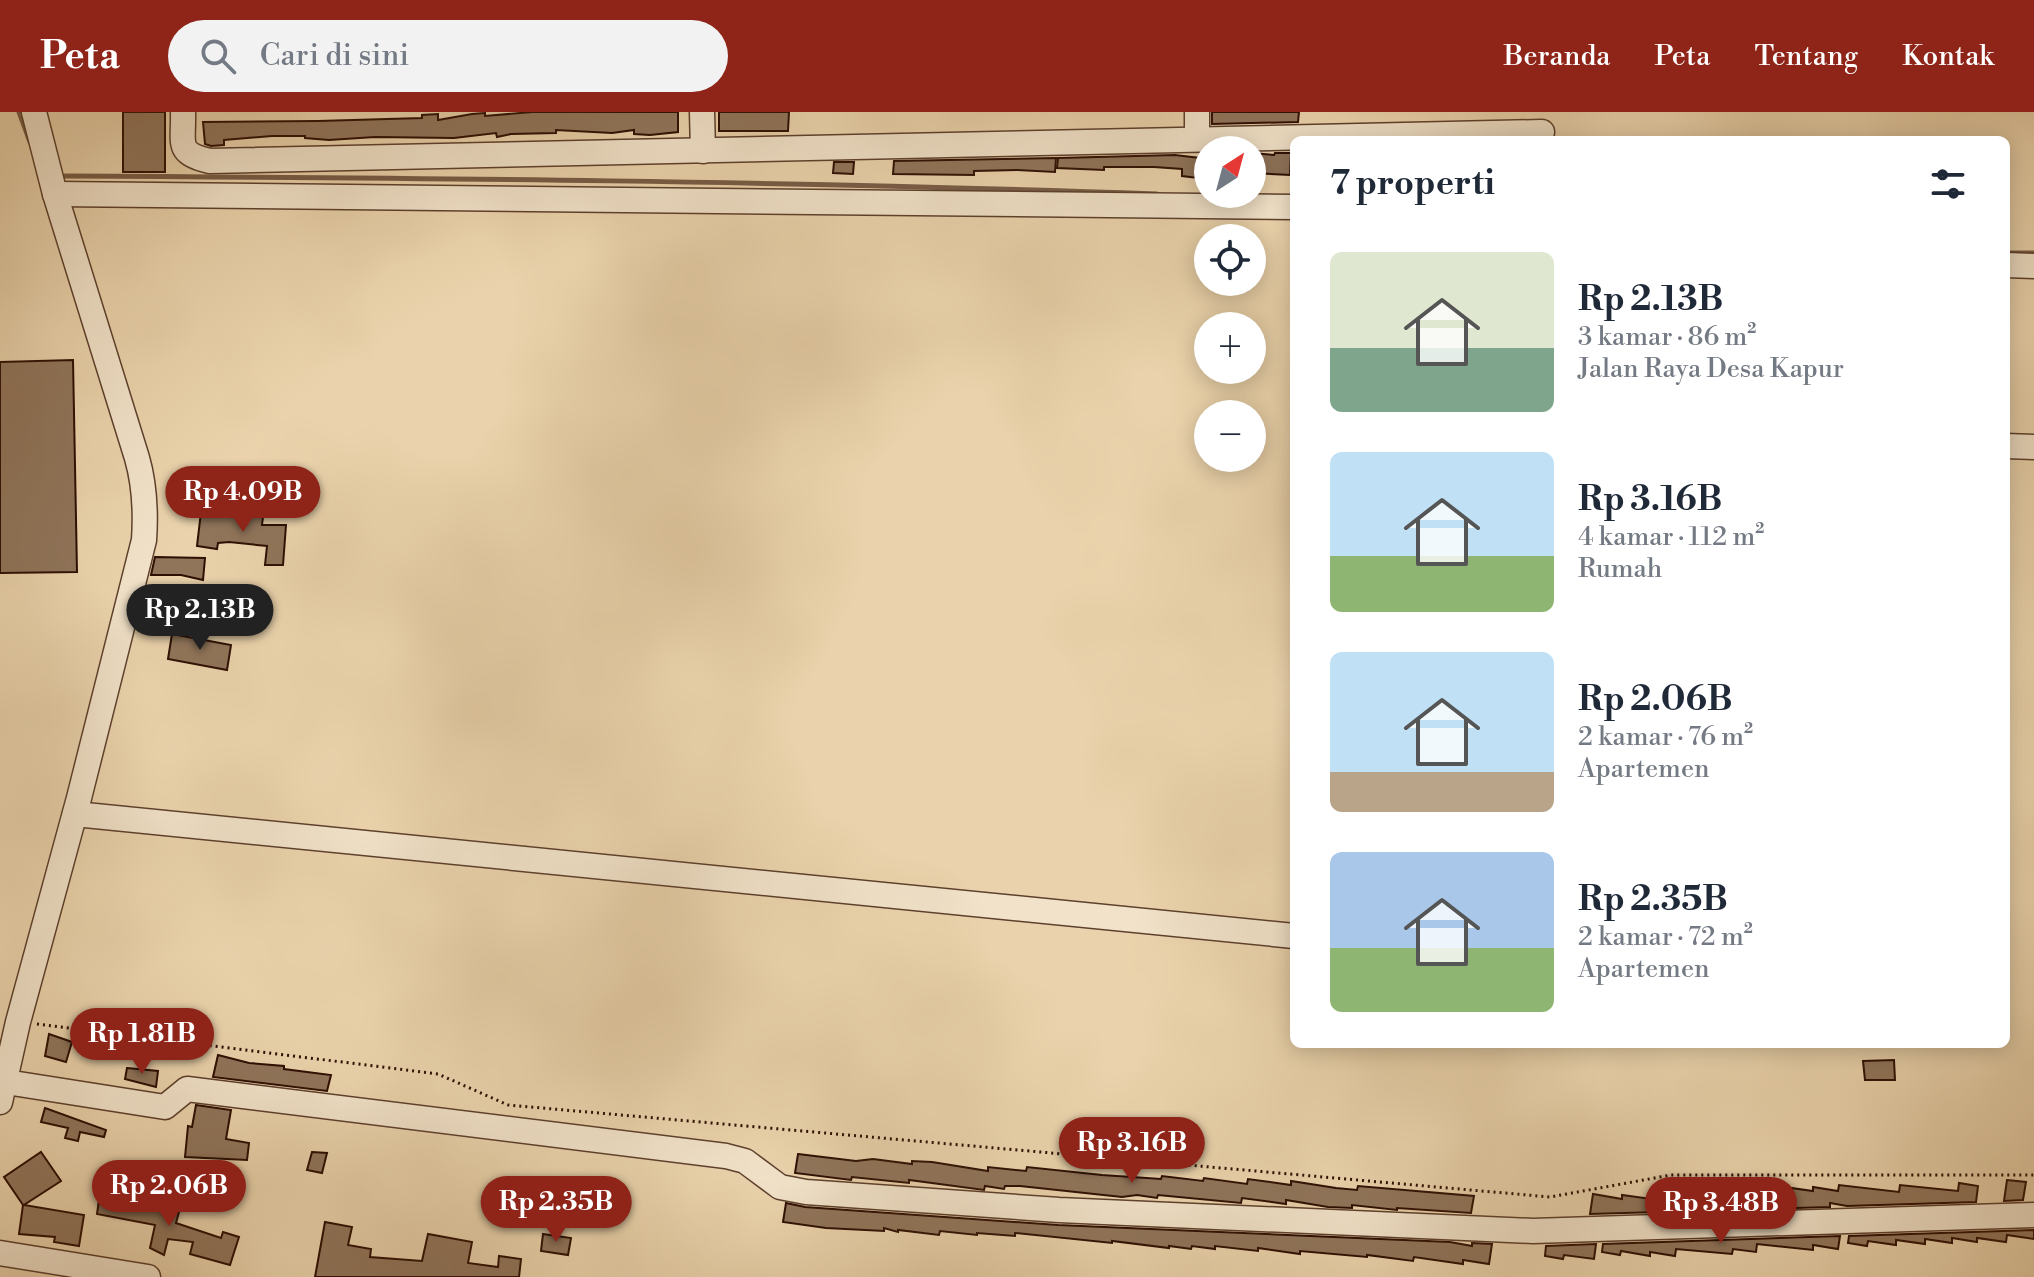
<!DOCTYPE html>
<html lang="id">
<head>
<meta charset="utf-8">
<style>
  body { margin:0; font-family:"Libre Bodoni",serif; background:#f2f2f3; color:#1f2937; height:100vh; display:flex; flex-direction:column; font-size:30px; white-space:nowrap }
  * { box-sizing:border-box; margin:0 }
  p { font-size:26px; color:#747a83 }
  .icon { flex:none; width:44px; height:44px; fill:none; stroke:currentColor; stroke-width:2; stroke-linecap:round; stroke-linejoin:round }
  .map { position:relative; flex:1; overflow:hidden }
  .drawer { position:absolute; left:1290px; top:24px; width:720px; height:912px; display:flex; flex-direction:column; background:#fff; border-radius:12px; box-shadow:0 4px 20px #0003 }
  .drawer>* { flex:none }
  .needle { width:52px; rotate:36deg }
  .buttons { position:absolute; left:1194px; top:24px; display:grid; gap:16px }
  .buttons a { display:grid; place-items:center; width:72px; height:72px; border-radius:50%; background:#fff; box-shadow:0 4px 20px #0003; font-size:40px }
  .price { position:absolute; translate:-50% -68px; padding:0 18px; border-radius:28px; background:#8f2418; color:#fff; font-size:26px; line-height:52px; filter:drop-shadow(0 2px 4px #0008) }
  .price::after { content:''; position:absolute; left:50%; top:48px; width:24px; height:18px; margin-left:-12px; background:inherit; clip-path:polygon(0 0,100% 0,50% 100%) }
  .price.on { background:#222; color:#fff }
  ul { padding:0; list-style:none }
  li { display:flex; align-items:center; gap:24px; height:200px; padding:0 40px }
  li span { display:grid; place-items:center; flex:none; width:224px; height:160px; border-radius:12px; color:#555 }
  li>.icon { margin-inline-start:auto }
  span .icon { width:96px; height:96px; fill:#fffc; stroke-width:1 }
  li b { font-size:34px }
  h2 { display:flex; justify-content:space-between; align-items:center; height:96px; padding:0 40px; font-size:34px }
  header { display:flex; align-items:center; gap:48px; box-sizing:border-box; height:112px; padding:0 40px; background:#8f2418; color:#fff }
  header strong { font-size:38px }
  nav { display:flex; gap:44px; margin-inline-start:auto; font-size:28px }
  .search { width:560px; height:72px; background:#f2f2f3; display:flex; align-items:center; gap:20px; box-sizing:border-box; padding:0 28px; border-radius:44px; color:#747a83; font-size:30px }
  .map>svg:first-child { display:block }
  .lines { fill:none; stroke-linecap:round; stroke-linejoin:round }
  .stream { stroke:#785c46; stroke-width:5 }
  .building { fill:#90755b; stroke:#2e0f03; stroke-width:2 }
  .minor-casing { stroke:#5d402d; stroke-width:27 }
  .path { stroke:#2e0f03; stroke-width:3; stroke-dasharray:2 4; stroke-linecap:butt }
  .minor { stroke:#f1e2c9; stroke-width:24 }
</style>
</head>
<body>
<header>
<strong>Peta</strong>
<div class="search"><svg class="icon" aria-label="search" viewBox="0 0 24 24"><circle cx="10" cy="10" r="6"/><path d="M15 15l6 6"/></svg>Cari di sini</div>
<nav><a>Beranda</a><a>Peta</a><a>Tentang</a><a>Kontak</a></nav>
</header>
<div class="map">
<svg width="2034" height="1165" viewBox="0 0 2034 1165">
  <rect width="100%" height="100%" fill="#ead3ac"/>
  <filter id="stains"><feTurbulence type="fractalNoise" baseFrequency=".0025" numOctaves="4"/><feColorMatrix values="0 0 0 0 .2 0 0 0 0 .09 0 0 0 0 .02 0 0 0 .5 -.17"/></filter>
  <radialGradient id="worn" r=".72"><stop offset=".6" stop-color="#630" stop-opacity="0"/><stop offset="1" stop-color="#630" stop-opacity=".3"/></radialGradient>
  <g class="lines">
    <g class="stream">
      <polyline points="19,0 30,30"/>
      <path d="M 65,64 C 429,66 793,69 1157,82"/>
      <polyline points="2006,141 2034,141"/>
    </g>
  </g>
  <g class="building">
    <rect x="123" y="0" width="42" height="60"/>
    <polygon points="532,0 678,0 678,20 650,23 634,22 634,18 612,21 556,18 556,21 511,22 497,25 496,21 454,26 375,25 329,28 305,26 305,24 272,24 224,28 224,33 211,34 205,32 203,10 318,9 422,6 422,3 438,2 438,8 472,2 485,1 485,4"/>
    <polygon points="719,0 789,0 788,19 719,19"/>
    <polygon points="1212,0 1299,0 1298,10 1212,12"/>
    <polygon points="1252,41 1274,43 1275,41 1291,41 1290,63 1252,61"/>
    <polygon points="1175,43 1208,47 1208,63 1199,62 1198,66 1182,64 1182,57 1154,55 1104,55 1104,58 1057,56 1058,46"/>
    <polygon points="1056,46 1055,60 1017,58 974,59 974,63 893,62 894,49"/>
    <polygon points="834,50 854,50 853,62 833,61"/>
    <polygon points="73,248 77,460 0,461 0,250"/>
    <polygon points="201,400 263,405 262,413 286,413 283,453 265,453 267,434 229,430 218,431 217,437 197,434"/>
    <polygon points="155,445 205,446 203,468 181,463 151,463"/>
    <polygon points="172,522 231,533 227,558 168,547"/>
    <polygon points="49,922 72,930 66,950 45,944"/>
    <polygon points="218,943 249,951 284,954 284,957 331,963 327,979 213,965"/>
    <polygon points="1894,948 1895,968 1865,968 1863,949"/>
    <polygon points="127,956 158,959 156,975 125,967"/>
    <polygon points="196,993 231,998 226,1027 249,1031 247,1048 185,1045 188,1014 192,1015"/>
    <polygon points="45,996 106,1018 104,1025 80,1020 78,1029 65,1026 68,1016 41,1010"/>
    <polygon points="41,1040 61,1069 24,1093 84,1103 79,1134 54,1130 55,1125 19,1122 23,1093 4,1065"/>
    <polygon points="312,1040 327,1041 322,1061 307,1058"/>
    <polygon points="798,1042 856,1049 873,1047 912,1052 912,1049 932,1050 988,1059 988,1055 1026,1059 1027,1055 1102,1063 1161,1067 1162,1064 1203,1069 1204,1066 1247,1072 1248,1067 1291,1073 1291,1069 1336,1076 1357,1078 1358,1074 1474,1084 1471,1101 1397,1096 1397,1098 1352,1093 1352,1096 1328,1095 1286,1088 1286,1092 1242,1086 1241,1091 1158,1083 1157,1086 1137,1083 1122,1085 1020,1074 1005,1074 1004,1077 985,1074 984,1078 909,1068 909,1071 852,1065 851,1068 795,1061"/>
    <polygon points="1723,1068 1723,1070 1759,1075 1759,1073 1770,1073 1813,1079 1813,1075 1838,1079 1839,1073 1899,1080 1900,1073 1958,1079 1959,1071 1978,1074 1976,1090 1847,1094 1830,1091 1830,1095 1590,1102 1593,1082 1622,1087 1622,1083 1651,1087 1652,1081 1676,1085 1676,1080 1701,1084 1701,1070"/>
    <polygon points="2007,1068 2026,1070 2023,1088 2004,1089"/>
    <polygon points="100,1081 155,1091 154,1095 179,1100 176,1111 221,1126 223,1120 239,1125 230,1153 190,1142 193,1130 168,1127 164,1143 150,1136 155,1113 97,1102"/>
    <polygon points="786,1091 805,1095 1058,1113 1450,1130 1472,1134 1472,1131 1492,1132 1489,1152 1463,1148 1463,1152 1414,1145 1413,1149 1367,1143 1367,1145 1300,1139 1300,1142 1258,1136 1258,1139 1215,1134 1215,1137 1192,1134 1191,1137 1169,1134 1169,1136 1112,1129 1112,1131 1015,1121 1015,1124 977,1121 977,1123 940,1119 939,1123 898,1118 898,1120 884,1116 884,1119 826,1116 783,1110"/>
    <polygon points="325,1110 352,1115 348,1133 371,1137 370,1145 422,1149 428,1122 472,1130 468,1151 498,1155 499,1144 521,1147 519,1165 315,1165"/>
    <polygon points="2034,1118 2034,1127 2007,1123 2006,1130 1977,1126 1977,1130 1952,1126 1952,1131 1925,1127 1925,1132 1896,1128 1896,1133 1868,1129 1867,1134 1848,1131 1849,1124"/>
    <polygon points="543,1122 571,1126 568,1143 541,1139"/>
    <polygon points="1840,1124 1838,1137 1813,1133 1813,1138 1757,1132 1756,1140 1733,1137 1732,1142 1676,1137 1675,1144 1650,1140 1650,1144 1621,1139 1620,1143 1602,1140 1603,1132"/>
    <polygon points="1596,1132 1594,1147 1564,1143 1563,1147 1545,1144 1546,1134"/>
  </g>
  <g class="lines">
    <defs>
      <g id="minor">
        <path d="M 183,0 C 184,32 175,41 210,49 L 1542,20"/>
        <polyline points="702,0 703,39"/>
        <polyline points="1197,0 1197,27"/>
        <polyline points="55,82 1294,95"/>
        <polyline points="2006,153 2034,154"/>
        <polyline points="2006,334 2034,335"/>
        <polyline points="75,702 1294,824"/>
        <polyline points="6,970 165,995 187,977 726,1044 745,1049 780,1075 806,1080 1059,1098 1533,1119 2034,1103"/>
        <path d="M 0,990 L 18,910 L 79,686 L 144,428 C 146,399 145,374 137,346 L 55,82 L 34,0"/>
        <polyline points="0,1141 148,1165"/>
      </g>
    </defs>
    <use href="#minor" class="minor-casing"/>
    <polyline class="path" points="37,912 438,962 508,993 1550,1085 1671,1063 2034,1063"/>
    <use href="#minor" class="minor"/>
  </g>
  <rect width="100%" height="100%" filter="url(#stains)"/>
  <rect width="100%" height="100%" fill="url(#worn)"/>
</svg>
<div class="buttons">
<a><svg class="needle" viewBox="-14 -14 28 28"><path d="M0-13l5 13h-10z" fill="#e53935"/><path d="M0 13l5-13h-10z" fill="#747a83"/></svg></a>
<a><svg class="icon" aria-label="locate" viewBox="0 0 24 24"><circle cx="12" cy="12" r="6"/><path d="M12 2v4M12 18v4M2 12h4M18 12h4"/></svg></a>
<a>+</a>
<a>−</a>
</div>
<b class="price" style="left:243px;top:422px">Rp 4.09B</b>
<b class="price on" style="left:200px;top:540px">Rp 2.13B</b>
<b class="price" style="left:142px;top:964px">Rp 1.81B</b>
<b class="price" style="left:1132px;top:1073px">Rp 3.16B</b>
<b class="price" style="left:169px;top:1116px">Rp 2.06B</b>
<b class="price" style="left:556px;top:1132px">Rp 2.35B</b>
<b class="price" style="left:1721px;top:1133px">Rp 3.48B</b>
<section class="drawer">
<h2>7 properti<svg class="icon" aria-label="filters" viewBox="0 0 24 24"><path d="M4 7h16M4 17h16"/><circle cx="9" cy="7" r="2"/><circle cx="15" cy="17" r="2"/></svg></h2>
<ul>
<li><span style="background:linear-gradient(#dfe7d0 60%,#7fa58c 0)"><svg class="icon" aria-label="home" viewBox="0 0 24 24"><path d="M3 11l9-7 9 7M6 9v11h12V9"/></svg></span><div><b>Rp 2.13B</b><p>3 kamar · 86 m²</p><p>Jalan Raya Desa Kapur</p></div></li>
<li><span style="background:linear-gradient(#bfe0f5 65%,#8fb573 0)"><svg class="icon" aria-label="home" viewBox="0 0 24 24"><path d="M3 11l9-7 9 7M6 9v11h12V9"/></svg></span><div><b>Rp 3.16B</b><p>4 kamar · 112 m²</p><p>Rumah</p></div></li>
<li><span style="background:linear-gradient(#bfe0f5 75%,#b9a48a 0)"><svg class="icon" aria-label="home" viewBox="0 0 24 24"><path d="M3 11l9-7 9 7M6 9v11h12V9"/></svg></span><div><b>Rp 2.06B</b><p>2 kamar · 76 m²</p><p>Apartemen</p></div></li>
<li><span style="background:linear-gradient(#a9c7e8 60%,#8fb573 0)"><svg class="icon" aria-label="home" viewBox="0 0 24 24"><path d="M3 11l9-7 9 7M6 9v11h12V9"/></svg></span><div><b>Rp 2.35B</b><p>2 kamar · 72 m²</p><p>Apartemen</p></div></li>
</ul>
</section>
</div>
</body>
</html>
